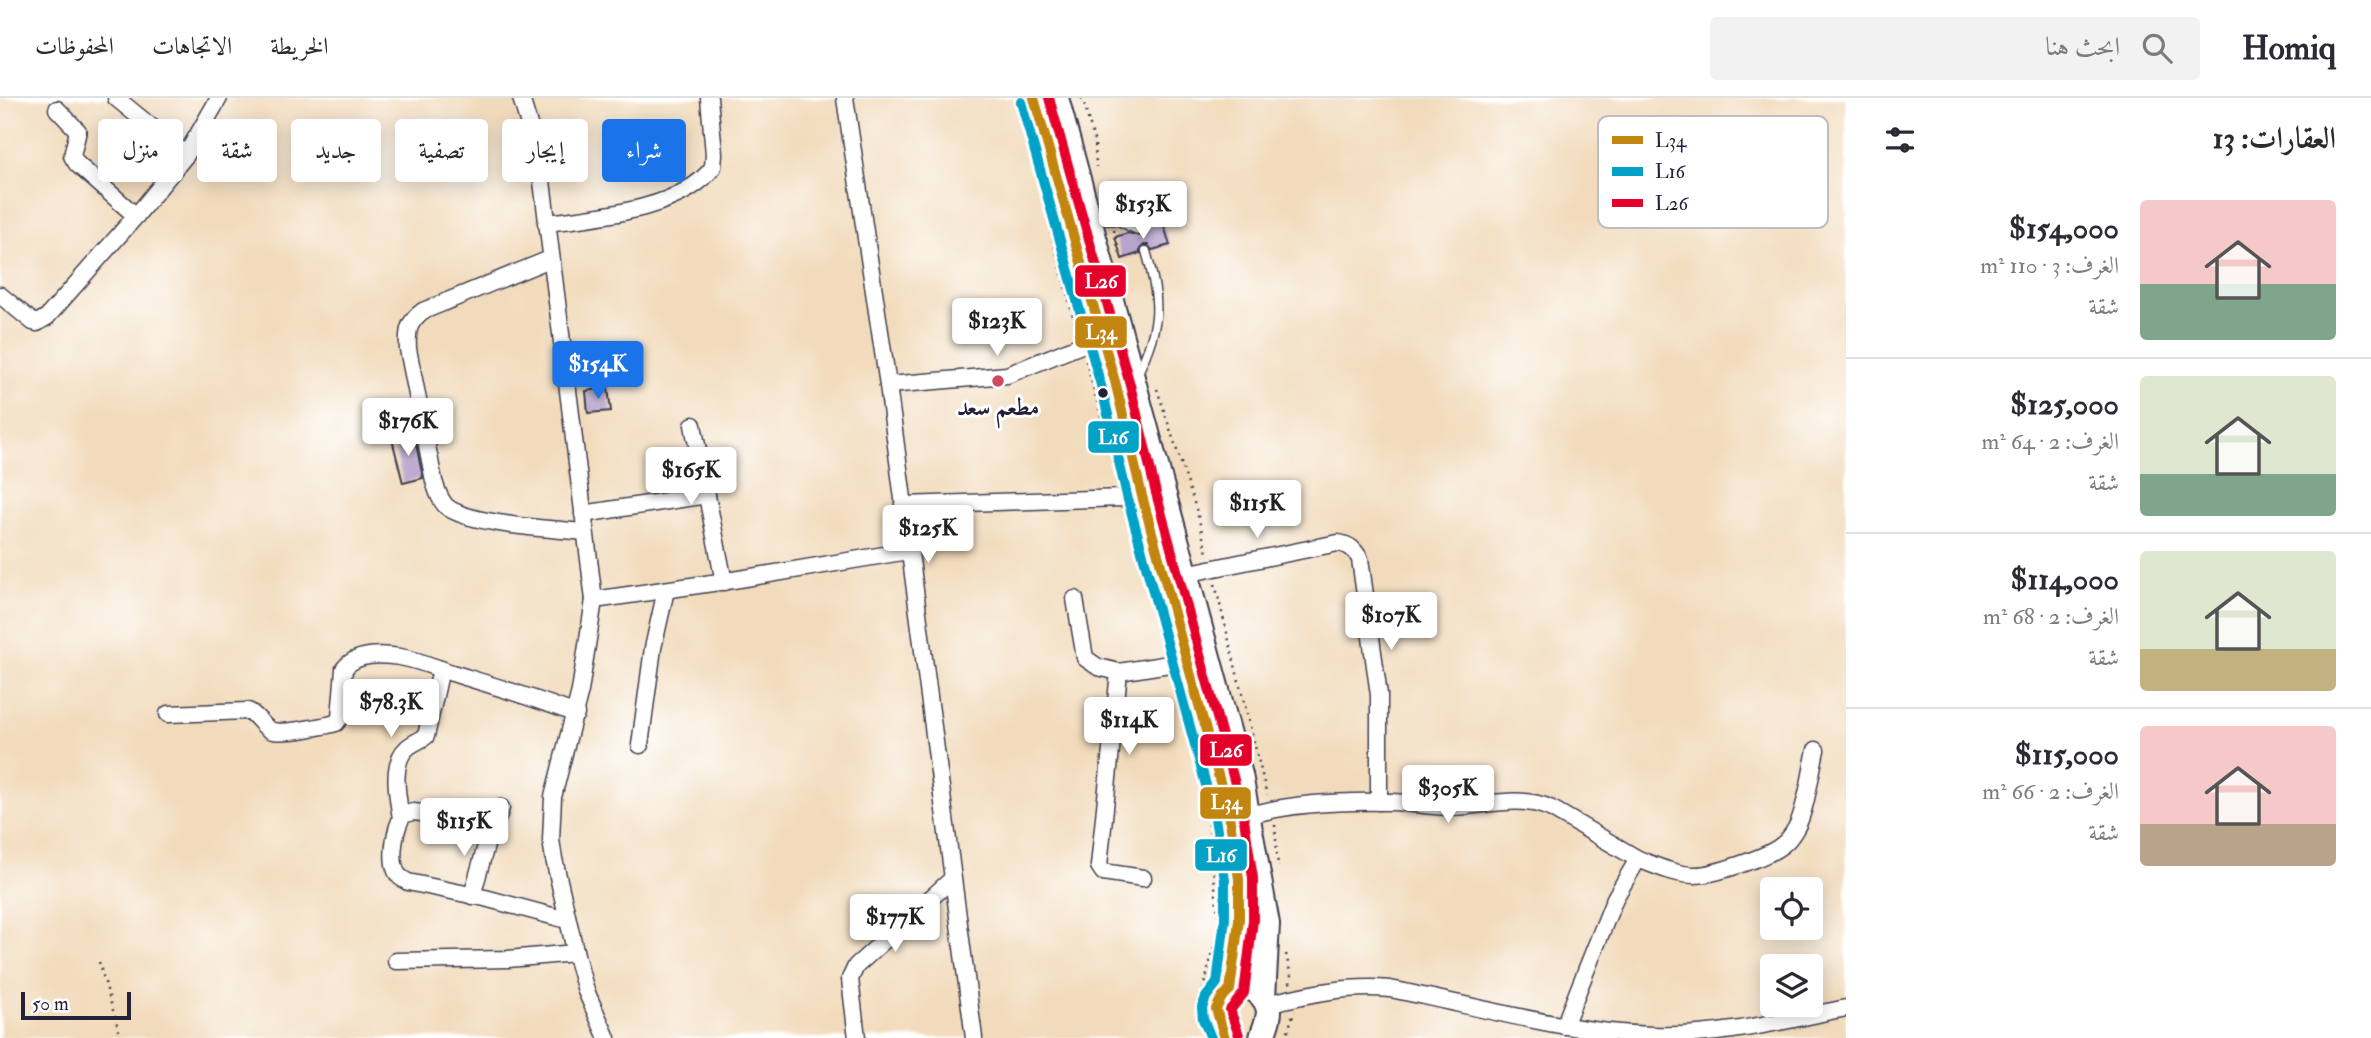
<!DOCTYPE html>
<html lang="ar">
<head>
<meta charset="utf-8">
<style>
  body { margin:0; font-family:"IM FELL Double Pica",Amiri,serif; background:#f2f2f3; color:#2b2b33; direction:rtl; height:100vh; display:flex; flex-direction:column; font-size:26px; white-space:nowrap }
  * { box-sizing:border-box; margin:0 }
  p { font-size:23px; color:#7c7c81 }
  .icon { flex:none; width:38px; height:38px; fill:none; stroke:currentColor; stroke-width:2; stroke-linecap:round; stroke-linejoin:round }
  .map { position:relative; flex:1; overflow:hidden; direction:ltr }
  .panel { display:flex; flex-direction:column; background:#fff; width:525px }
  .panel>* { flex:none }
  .hud { position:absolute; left:21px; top:21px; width:665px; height:63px; direction:rtl; display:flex; gap:14px }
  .tools { position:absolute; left:1760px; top:779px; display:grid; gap:14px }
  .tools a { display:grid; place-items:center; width:63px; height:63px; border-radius:7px; background:#fff; box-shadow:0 4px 18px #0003; font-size:35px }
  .scale { position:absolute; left:21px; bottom:18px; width:110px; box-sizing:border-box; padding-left:7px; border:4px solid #22223b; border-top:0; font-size:19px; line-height:24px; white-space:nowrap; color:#22223b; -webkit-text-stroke:5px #fff; paint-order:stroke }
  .price { position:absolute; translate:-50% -60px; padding:0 16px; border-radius:7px; background:#fff; color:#222; font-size:23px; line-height:46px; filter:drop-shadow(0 2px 4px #0008) }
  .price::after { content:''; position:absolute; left:50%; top:42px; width:21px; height:16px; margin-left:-10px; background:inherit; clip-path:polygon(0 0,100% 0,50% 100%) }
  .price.active { background:#1a73e8; color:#fff }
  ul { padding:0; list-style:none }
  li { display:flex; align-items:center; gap:21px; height:175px; padding:0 35px }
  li+li { border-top:2px solid #e1e1e2 }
  li span { display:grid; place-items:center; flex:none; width:196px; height:140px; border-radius:7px; color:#555 }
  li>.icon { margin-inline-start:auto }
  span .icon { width:84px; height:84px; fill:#fffc; stroke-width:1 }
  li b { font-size:30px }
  h2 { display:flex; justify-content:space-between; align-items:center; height:84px; padding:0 35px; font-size:30px }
  .pill { padding:0 24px; border-radius:7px; background:#fff; box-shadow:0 4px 18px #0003; font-size:24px; line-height:63px }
  .pill.active { background:#1a73e8; color:#fff }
  header { display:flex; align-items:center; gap:42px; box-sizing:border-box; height:98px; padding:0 35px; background:#fff; border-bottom:2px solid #e1e1e2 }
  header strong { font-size:33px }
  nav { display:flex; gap:38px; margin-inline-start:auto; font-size:24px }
  .search { width:490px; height:63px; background:#f2f2f3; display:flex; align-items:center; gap:18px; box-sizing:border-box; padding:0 24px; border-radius:7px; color:#7c7c81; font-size:26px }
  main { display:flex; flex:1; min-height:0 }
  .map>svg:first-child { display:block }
  .building { fill:#b7a3cc }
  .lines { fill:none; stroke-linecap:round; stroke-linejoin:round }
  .service-casing { stroke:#413e4e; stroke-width:11 }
  .minor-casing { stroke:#413e4e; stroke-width:19 }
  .trunk-casing { stroke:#413e4e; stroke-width:28 }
  .path { stroke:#413e4e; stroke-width:2.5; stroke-dasharray:2 5; stroke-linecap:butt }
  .service { stroke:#fff; stroke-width:8 }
  .minor { stroke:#fff; stroke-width:16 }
  .trunk { stroke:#fff; stroke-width:24 }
  .bus-1-casing { stroke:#fff; stroke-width:16 }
  .bus-2-casing { stroke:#fff; stroke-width:16 }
  .bus-3-casing { stroke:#fff; stroke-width:16 }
  .bus-1 { stroke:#c2850f; stroke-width:10 }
  .bus-2 { stroke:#02a2c7; stroke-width:10 }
  .bus-3 { stroke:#e4002b; stroke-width:10 }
  .poi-dot { fill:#d1495b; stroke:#fff; stroke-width:2.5 }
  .bus-dot { fill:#22223b; stroke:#fff; stroke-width:2.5 }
  .labels { text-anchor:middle; stroke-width:6; stroke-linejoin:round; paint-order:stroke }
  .poi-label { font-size:24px; font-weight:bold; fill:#22223b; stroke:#fff }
  .key { fill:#fff; stroke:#bdbdc4; stroke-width:2 }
  .key-label { font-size:19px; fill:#22223b }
  .line-badge { stroke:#fff; stroke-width:2.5 }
  .badge-label { font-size:19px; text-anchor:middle; font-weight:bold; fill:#fff }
</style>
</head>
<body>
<header>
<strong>Homiq</strong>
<div class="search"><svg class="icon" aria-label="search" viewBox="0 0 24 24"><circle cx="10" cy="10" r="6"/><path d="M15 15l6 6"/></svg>ابحث هنا</div>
<nav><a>الخريطة</a><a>الاتجاهات</a><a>المحفوظات</a></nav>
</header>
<main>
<section class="panel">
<h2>العقارات: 13<svg class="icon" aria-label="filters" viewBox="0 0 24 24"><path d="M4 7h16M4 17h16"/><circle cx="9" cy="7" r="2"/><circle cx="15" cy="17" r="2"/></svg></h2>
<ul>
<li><span style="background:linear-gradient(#f6c9c9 60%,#7fa58c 0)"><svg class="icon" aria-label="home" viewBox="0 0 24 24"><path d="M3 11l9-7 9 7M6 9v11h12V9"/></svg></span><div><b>$154,000</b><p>الغرف: 3 · 110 m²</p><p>شقة</p></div></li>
<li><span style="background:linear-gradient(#dfe7d0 70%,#7fa58c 0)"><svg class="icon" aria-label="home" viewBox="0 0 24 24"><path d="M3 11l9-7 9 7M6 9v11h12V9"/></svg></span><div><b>$125,000</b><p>الغرف: 2 · 64 m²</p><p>شقة</p></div></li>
<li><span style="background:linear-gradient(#dfe7d0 70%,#c2b280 0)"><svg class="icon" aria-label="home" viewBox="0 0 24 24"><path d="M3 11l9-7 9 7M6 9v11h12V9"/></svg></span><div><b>$114,000</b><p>الغرف: 2 · 68 m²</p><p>شقة</p></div></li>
<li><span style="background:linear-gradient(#f6c9c9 70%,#b9a48a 0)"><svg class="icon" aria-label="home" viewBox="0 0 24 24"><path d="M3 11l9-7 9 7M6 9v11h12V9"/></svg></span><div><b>$115,000</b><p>الغرف: 2 · 66 m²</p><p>شقة</p></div></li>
</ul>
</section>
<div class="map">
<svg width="1846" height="940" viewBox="0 0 1846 940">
  <rect width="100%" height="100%" fill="#fff"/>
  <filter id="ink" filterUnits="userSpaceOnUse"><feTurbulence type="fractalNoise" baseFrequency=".0143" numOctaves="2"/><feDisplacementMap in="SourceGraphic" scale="14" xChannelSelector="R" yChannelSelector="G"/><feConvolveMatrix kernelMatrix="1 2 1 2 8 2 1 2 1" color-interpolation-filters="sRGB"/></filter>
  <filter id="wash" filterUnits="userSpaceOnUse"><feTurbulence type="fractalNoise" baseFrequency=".00686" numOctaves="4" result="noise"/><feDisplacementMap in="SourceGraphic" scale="28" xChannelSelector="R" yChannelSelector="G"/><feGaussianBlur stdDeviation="1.57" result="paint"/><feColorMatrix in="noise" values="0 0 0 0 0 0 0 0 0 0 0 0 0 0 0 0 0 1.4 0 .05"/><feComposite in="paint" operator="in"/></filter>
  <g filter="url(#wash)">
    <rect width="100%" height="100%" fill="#f2dbbc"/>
    <g id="blocks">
      <g class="building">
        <polygon points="1163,125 1170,147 1152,152 1148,147 1144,147 1140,151 1140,155 1122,161 1115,139 1128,135 1139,138 1144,135 1144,130"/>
        <polygon points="608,290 611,313 588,315 586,293"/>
        <polygon points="414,336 423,380 403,385 392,341"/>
      </g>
    </g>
  </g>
  <g filter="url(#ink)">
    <use href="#blocks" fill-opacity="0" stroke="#413e4e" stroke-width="2"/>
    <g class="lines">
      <defs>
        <g id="service">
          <polyline points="1091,123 1116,122 1138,132"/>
          <path d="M 1138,275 C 1161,226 1161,206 1146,153"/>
        </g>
        <g id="minor">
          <polyline points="116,0 186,57"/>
          <polyline points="521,0 538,56 541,75 594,502 580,593 553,699 551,742 554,761 577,861 586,893 607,940"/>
          <polyline points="845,0 888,287 974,940"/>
          <polyline points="57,11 78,33 72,58 77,66 136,118"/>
          <path d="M 546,125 C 595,119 683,112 713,69 L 714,56 L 709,0"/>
          <path d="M 550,161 L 423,213 C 408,224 407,233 408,251 L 434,383 C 437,393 441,406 450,411 C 476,427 553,431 585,434"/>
          <polyline points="0,197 33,224 37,225 47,219 136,118 186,57 219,0"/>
          <polyline points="888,287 1007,277 1081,247 1104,244"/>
          <polyline points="693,327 724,484"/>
          <polyline points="903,407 1123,400 1142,398"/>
          <polyline points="583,416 707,397"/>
          <path d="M 1185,476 L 1338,445 C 1350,447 1354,451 1360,461 L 1379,597 L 1379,704"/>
          <polyline points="1075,501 1085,560 1098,569 1119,574"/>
          <polyline points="594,502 733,482 908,453"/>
          <path d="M 168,616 L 248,613 C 257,617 261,627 270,632 C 280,637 316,629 328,627 L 336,625 L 340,620 L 344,571 C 355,555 382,556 400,559 C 418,562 434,569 452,575 C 494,588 535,600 576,616"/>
          <polyline points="640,647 653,550 666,492"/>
          <path d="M 501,710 L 494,731 L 490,733 L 422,715 L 413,714 L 403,717 C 395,730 390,759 396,773 C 398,779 403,781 408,784 L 485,800 L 567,822"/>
          <path d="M 1248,718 C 1291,704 1347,703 1392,704 C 1412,705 1432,709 1452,709 C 1486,708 1520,696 1552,711 L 1638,761"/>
          <path d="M 401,720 C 398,701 390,665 407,650 C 412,645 420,643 426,638 L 441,571"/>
          <polyline points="1143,780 1103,774 1099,768 1119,574 1188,563"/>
          <polyline points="472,798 490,733"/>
          <polyline points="396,863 508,861 575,855"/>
          <path d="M 1267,906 C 1307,896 1349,887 1390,891 C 1477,908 1563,934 1651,937 C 1717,940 1782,923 1846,910"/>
          <path d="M 1564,928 L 1615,800 L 1638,761 C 1656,768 1676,777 1695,777 C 1713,777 1768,759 1782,747 C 1788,743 1792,737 1796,730 C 1806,713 1811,673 1816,652"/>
          <polyline points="857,940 850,881 856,868 952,781"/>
        </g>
        <g id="trunk">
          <polyline points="1034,0 1116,287 1142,398 1229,717 1239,781 1239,822 1230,892"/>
          <polyline points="1056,0 1240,677 1267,826 1263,899"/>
          <path d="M 1233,940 C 1197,920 1228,873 1258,894 C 1264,899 1268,906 1269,913 C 1269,923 1264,931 1262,940"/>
        </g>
      </defs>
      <use href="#service" class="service-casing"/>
      <use href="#minor" class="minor-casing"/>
      <use href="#trunk" class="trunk-casing"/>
      <g class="path">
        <polyline points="1082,0 1095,45 1096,69"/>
        <polyline points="1049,128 1077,233"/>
        <polyline points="1114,132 1119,153"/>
        <polyline points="1086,263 1107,341"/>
        <polyline points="1157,291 1197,414 1207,455"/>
        <polyline points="1215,486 1267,697"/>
        <polyline points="1208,719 1218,817"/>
        <polyline points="1275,727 1278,769"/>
        <polyline points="1286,856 1291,878 1290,887"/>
        <polyline points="99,864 121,940"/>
        <polyline points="1203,892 1215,844"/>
        <polyline points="1286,940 1294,913"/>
      </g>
      <use href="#service" class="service"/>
      <use href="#minor" class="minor"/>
      <use href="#trunk" class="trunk"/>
      <defs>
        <polyline id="bus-1" points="1034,0 1116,287 1142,398 1229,717 1239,781 1239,822 1230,892 1222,899 1216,911 1225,940"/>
        <polyline id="bus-2" points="1021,4 1102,291 1128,402 1215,720 1225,782 1225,821 1217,885 1206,899 1202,910 1203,921 1211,940"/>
        <polyline id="bus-3" points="1049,0 1129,283 1156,395 1243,715 1253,780 1253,822 1244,895 1230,912 1239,937"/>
      </defs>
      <use href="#bus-1" class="bus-1-casing"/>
      <use href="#bus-2" class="bus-2-casing"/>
      <use href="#bus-3" class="bus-3-casing"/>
      <use href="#bus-1" class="bus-1"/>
      <use href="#bus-2" class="bus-2"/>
      <use href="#bus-3" class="bus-3"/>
    </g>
  </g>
  <circle class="poi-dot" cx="998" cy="283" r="7"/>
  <circle class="bus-dot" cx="1103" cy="295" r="6"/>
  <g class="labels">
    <g class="poi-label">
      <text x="998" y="317">مطعم سعد</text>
    </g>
  </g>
  <rect x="1598" y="18" width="230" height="112" rx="10" class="key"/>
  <rect x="1612" y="38" width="31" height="8" fill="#c2850f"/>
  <rect x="1612" y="69" width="31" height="9" fill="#02a2c7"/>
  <rect x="1612" y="101" width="31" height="8" fill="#e4002b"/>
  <g class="key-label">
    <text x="1655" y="49">L34</text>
    <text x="1655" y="80">L16</text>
    <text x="1655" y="112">L26</text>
  </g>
  <g class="line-badge">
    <rect x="1074" y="166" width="53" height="34" rx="7" fill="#e4002b"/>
    <rect x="1074" y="217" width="54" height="34" rx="7" fill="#c2850f"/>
    <rect x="1087" y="322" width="53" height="34" rx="7" fill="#02a2c7"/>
    <rect x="1199" y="635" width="54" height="34" rx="7" fill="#e4002b"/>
    <rect x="1199" y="688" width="53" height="34" rx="7" fill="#c2850f"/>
    <rect x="1194" y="740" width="54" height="34" rx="7" fill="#02a2c7"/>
  </g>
  <g class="badge-label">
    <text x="1101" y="190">L26</text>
    <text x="1101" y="241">L34</text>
    <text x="1113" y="346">L16</text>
    <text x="1226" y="659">L26</text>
    <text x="1226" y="711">L34</text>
    <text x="1221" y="764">L16</text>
  </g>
</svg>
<div class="tools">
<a><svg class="icon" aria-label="locate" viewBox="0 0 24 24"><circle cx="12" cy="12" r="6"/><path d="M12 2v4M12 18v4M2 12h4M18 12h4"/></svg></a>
<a><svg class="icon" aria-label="layers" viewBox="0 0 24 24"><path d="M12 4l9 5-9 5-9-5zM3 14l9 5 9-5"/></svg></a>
</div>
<div class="scale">50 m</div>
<b class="price" style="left:1143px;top:143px">$153K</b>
<b class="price" style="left:997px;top:260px">$123K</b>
<b class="price active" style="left:598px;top:303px">$154K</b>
<b class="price" style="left:408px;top:360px">$176K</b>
<b class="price" style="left:691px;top:409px">$165K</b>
<b class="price" style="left:1257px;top:442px">$115K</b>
<b class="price" style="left:928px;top:467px">$125K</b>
<b class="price" style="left:1391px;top:554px">$107K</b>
<b class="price" style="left:391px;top:641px">$78.3K</b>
<b class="price" style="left:1129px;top:659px">$114K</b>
<b class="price" style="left:1448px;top:727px">$305K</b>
<b class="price" style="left:464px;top:760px">$115K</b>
<b class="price" style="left:895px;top:856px">$177K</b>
<div class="hud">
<a class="pill active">شراء</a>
<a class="pill">إيجار</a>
<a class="pill">تصفية</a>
<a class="pill">جديد</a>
<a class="pill">شقة</a>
<a class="pill">منزل</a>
</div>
</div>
</main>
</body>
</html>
